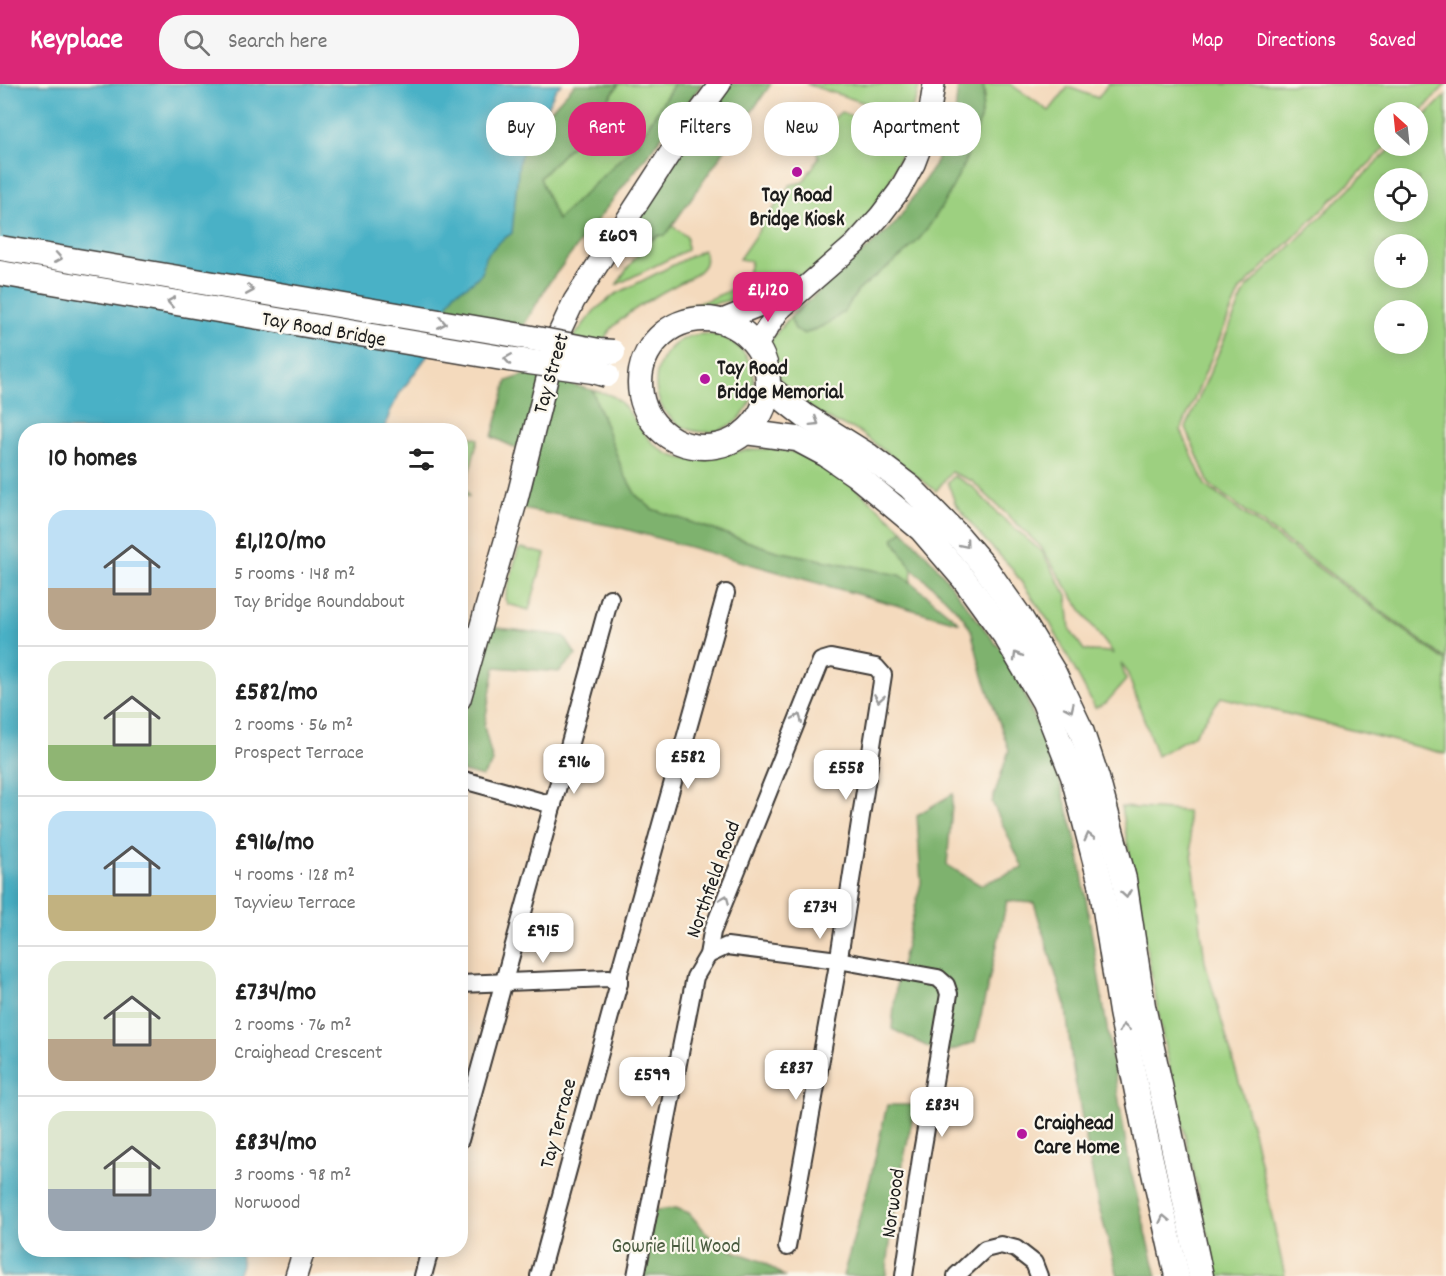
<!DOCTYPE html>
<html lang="en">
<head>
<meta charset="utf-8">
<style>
  body { margin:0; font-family:Dekko,sans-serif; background:#f6f6f6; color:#222; height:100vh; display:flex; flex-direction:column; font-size:22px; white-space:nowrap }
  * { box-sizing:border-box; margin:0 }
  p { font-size:20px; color:#767676 }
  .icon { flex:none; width:33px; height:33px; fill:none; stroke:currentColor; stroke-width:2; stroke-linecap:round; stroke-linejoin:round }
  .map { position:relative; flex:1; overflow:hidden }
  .side { position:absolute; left:18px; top:339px; width:450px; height:834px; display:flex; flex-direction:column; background:#fff; border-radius:24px; box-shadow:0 3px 15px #0003 }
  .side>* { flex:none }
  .top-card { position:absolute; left:486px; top:18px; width:570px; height:54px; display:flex; gap:12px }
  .needle { width:39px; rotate:333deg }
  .buttons { position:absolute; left:1374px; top:18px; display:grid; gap:12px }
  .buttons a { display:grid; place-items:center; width:54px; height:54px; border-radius:50%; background:#fff; box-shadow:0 3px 15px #0003; font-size:30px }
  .price { position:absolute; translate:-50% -51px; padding:0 14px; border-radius:12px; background:#fff; color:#222; font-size:20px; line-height:39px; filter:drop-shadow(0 2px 3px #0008) }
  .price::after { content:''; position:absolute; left:50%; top:36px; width:18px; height:14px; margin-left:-9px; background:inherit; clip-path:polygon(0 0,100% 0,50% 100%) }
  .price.current { background:#db2777; color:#fff }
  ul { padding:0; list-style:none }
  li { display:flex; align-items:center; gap:18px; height:150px; padding:0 30px }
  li+li { border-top:2px solid #e0e0e0 }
  li span { display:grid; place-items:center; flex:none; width:168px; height:120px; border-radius:18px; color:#555 }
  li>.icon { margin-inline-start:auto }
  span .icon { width:72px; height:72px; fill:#fffc; stroke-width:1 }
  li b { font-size:26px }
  h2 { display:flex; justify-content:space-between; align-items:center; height:72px; padding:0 30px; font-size:26px }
  .pill { padding:0 21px; border-radius:24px; background:#fff; box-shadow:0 3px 15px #0003; font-size:21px; line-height:54px }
  .pill.current { background:#db2777; color:#fff }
  header { display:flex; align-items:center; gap:36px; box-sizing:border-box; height:84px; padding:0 30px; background:#db2777; color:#fff }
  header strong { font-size:28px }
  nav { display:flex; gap:33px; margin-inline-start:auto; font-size:21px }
  .search { width:420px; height:54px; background:#f6f6f6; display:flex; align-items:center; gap:15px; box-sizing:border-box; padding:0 21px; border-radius:24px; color:#767676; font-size:22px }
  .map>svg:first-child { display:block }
  .green { fill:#9dd080; stroke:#5c764e; stroke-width:1.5; fill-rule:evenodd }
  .forest { fill:#7eb26e; stroke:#4d6745; stroke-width:1.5 }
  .water { fill:#48b1c6; stroke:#326671; stroke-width:1.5 }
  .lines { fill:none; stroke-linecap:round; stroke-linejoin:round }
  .minor-casing { stroke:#3c3834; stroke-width:20 }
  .major-casing { stroke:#3c3834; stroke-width:24 }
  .highway-casing { stroke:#3c3834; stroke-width:27 }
  .minor { stroke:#fff; stroke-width:16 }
  .major { stroke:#fff; stroke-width:21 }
  .highway { stroke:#fff; stroke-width:24 }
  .highway-bridge-casing { stroke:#3c3834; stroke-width:27; stroke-linecap:butt }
  .highway-bridge { stroke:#fff; stroke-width:24 }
  .oneway { stroke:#999 }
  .poi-dot { fill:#b5179e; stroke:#fbf7ec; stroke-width:2 }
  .labels { text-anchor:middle; stroke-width:4.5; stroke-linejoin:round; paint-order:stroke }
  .poi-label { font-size:21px; font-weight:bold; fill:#1c1c1c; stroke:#fbf7ec; text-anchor:start }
  .street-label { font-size:21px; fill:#1c1c1c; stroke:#fbf7ec }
  .park-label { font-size:21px; fill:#495b3f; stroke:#fbf7ec }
</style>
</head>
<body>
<header>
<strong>Keyplace</strong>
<div class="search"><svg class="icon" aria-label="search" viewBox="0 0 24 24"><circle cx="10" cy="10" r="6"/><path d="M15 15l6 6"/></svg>Search here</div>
<nav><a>Map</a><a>Directions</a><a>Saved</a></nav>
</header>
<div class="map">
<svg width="1446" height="1192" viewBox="0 0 1446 1192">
  <rect width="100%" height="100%" fill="#fbf7ec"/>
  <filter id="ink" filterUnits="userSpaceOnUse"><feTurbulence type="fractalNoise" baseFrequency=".0167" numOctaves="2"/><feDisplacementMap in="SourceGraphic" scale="12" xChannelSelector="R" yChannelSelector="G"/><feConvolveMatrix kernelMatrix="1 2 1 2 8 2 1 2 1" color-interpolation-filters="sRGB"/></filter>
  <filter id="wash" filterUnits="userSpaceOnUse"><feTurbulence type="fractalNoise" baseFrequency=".008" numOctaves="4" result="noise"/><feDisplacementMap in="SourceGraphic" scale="24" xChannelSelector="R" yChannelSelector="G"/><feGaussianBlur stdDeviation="1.35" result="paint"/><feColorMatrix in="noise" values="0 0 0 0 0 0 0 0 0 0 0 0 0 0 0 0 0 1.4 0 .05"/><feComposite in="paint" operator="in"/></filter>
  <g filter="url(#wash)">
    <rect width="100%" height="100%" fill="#f4dabd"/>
    <g class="green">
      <polygon points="619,0 674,0 638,58 557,136 540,94 589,43"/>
      <polygon points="806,0 919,0 916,16 911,25 896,29"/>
      <path d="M 983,0 L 1010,0 L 1049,27 L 1068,3 L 1098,14 L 1108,0 L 1446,0 L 1418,31 L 1418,28 L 1384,28 L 1384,62 L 1387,62 L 1240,206 L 1181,346 L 1205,401 L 1446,577 L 1446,670 L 1221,613 L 1194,651 L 1157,672 L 1126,585 L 1121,579 L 1126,596 L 1106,619 L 1095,624 L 1050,539 L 1010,482 L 982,453 L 955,419 L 948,399 L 954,392 L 972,402 L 998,430 L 1042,468 L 1067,512 L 1070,546 L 1084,566 C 1095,569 1104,565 1114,570 L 1087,535 L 1041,463 L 972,397 L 951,388 L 936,407 L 857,346 L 836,339 L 795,315 L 776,290 L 769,258 L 790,233 L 795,245 L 844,227 L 858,207 L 919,155 L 985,13 Z"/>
      <path d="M 1446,11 L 1446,575 L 1209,400 L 1186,344 L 1246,205 L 1394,62 L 1418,62 L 1418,39 ZM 1418,94 L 1418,128 L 1384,128 L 1384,94 ZM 1384,160 L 1418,160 L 1418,194 L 1384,194 ZM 1384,226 L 1418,226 L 1418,260 L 1384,260 Z"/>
      <path d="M 841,28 L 895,49 L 902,58 L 902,68 L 883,113 L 828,177 L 792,196 L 753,211 L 694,224 L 658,239 C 682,214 747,218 751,177 L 739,175 L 790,101 L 803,98 L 819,74 L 815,63 L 833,35 Z"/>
      <path d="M 671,141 L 687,153 L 687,166 L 616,201 C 626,188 648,149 665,151 Z"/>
      <path d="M 703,166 C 706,171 707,178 703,183 C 697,192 685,196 676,201 C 657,211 608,238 603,259 L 572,255 L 594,227 L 614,211 Z"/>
      <circle cx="705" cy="299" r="49"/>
      <path d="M 592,306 C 599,308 611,310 617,315 C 637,332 645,361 671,371 C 699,382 719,369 747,366 C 764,364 785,365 801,370 C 831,379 879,424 903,446 L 893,455 L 912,485 L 911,498 L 899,491 L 776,467 L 652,425 L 636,411 L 623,388 Z"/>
      <polygon points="461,350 478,355 465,404 469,413 461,411"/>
      <polygon points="522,464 545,470 529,526 508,520 505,515 518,466"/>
      <polygon points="1121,723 1187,727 1205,878 1254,1051 1285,1192 1217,1192 1163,955"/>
    </g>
    <g class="forest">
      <polygon points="575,0 619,0 589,43 540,94 557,136 638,58 674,0 702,0 548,200 523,243 424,219 524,55"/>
      <polygon points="730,0 771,0 665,152 660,151 650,155 639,154 634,145 638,134 651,111"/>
      <path d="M 958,0 L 983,0 C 989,41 946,123 920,154 C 903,174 879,188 860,205 C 853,211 850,221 844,227 C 832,239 819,244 804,250 L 795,245 L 790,233 L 896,139 L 934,82 L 955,31 Z"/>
      <polygon points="530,289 592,306 623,388 636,411 652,425 776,467 899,491 911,498 960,539 618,443 522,425 537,379 514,363 492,353 507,297"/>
      <polygon points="903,446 934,479 996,560 1008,570 1058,691 1077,760 1130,1084 1157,1192 1118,1192 1098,1120 1072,980 1066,924 1034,819 1007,817 975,958 942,970 892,945 896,902 921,799 917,731 953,710 947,781 980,801 1023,784 992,718 1009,666 983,592 971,546 963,533 938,507 912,485 893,455"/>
      <polygon points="491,543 564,552 576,571 559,588 495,583 484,642 493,678 482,693 461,687 460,620"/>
      <polygon points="887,1021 915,1021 895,1118 886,1192 843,1192 871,1092"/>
      <polygon points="676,1124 689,1129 710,1153 733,1167 761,1177 784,1192 636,1192 649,1127"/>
    </g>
    <polygon class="water" points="0,0 562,0 556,5 540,37 525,61 519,77 512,149 498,159 485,173 482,189 469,201 455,208 441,233 431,267 400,309 390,328 384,346 26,346 26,1166 241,1166 242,1178 237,1192 0,1192"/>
  </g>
  <g filter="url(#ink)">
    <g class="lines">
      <defs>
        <g id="minor">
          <polyline points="460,695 553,721"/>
          <polyline points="708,871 727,862 838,876 938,894 946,901 949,910 921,1074 904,1192"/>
          <polyline points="460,900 609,894 619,899"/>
          <polyline points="460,1056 610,514"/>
          <polyline points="423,1192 430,1166"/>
          <polyline points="539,1192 619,899 619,890 726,509"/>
          <polyline points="636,1192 695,893 708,871 712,848 821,577 831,574 876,583 883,591 837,886 787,1163"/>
          <polyline points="956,1192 985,1165 1001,1161 1016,1165 1034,1179 1039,1192"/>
        </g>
        <g id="major">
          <polyline points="720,237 793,208"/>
          <polyline points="756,262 779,226 855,160 880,132 899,107 914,80 927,46 934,0"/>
          <polyline points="460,615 517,415 558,251 574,217 678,57 720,0"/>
          <polyline points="296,1192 304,1166"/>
        </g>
        <g id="highway">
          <circle cx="704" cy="299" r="64"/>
          <polyline points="768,303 805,332 869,372 910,403 960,454 984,482 1020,533 1054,589 1081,646 1097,694 1124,795 1143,922 1201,1192"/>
          <polyline points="745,348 797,355 827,371 856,391 921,445 964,495 1006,553 1044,618 1073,692 1101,800 1121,928 1146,1053 1177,1192"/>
        </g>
      </defs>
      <use href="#minor" class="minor-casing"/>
      <use href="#major" class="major-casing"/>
      <use href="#highway" class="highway-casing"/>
      <use href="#minor" class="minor"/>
      <use href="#major" class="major"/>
      <use href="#highway" class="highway"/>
      <defs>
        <g id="highway-bridge">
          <polyline points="0,164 516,251 599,267 613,268"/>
          <polyline points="0,189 508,275 593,287 607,291"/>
        </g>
      </defs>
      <use href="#highway-bridge" class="highway-bridge-casing"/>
      <use href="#highway-bridge" class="highway-bridge"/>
    </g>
    <defs><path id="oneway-chevron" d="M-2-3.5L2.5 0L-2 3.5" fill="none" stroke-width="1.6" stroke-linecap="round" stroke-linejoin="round" transform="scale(1.5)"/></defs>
    <g class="oneway">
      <use href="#oneway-chevron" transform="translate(58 174) rotate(10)"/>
      <use href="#oneway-chevron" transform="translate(250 206) rotate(10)"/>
      <use href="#oneway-chevron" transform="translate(171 218) rotate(-170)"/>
      <use href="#oneway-chevron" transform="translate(442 239) rotate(10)"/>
      <use href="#oneway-chevron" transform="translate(508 275) rotate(-171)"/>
      <use href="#oneway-chevron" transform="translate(815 338) rotate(32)"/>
      <use href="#oneway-chevron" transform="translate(965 460) rotate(50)"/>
      <use href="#oneway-chevron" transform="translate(1017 572) rotate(-120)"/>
      <use href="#oneway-chevron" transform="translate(879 614) rotate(99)"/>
      <use href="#oneway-chevron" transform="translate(1070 624) rotate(65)"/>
      <use href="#oneway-chevron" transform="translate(798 634) rotate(-68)"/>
      <use href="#oneway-chevron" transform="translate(1089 753) rotate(-104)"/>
      <use href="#oneway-chevron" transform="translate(1126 810) rotate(81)"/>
      <use href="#oneway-chevron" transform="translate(725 815) rotate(-68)"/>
      <use href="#oneway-chevron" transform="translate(1124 944) rotate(-101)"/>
      <use href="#oneway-chevron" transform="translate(1164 1135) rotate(-102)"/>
    </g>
  </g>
  <g class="poi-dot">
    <circle cx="797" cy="88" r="6"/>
    <circle cx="705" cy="295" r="6"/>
    <circle cx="1022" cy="1050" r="6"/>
  </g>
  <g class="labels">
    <g class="poi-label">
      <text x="797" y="117" text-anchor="middle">Tay Road<tspan x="797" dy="24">Bridge Kiosk</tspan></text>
      <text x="717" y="290">Tay Road<tspan x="717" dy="24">Bridge Memorial</tspan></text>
      <text x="1034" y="1045">Craighead<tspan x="1034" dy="24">Care Home</tspan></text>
    </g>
    <g class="street-label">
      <text transform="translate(324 244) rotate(10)" y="7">Tay Road Bridge</text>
      <text transform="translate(550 289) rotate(-74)" y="7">Tay Street</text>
      <text transform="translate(712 795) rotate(-70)" y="7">Northfield Road</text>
      <text transform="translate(557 1039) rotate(-75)" y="7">Tay Terrace</text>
      <text transform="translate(892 1119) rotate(-82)" y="7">Norwood</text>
    </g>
    <g class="park-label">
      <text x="676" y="1168">Gowrie Hill Wood</text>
    </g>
  </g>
</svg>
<div class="buttons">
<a><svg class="needle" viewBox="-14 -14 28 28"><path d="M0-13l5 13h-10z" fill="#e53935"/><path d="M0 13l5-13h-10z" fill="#767676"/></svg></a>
<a><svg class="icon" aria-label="locate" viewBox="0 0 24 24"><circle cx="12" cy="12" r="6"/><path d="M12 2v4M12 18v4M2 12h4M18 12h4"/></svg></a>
<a>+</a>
<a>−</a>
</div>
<b class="price" style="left:618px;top:185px">£609</b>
<b class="price current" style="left:768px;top:239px">£1,120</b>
<b class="price" style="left:688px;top:706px">£582</b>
<b class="price" style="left:574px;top:711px">£916</b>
<b class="price" style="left:846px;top:717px">£558</b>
<b class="price" style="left:820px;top:856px">£734</b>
<b class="price" style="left:543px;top:880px">£915</b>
<b class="price" style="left:796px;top:1017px">£837</b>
<b class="price" style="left:652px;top:1024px">£599</b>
<b class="price" style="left:942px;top:1054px">£834</b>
<div class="top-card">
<a class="pill">Buy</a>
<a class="pill current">Rent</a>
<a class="pill">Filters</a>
<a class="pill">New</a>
<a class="pill">Apartment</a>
</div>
<section class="side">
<h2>10 homes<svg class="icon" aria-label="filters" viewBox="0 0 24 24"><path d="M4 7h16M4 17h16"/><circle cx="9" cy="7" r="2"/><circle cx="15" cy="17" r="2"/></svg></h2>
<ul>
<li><span style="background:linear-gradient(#bfe0f5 65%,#b9a48a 0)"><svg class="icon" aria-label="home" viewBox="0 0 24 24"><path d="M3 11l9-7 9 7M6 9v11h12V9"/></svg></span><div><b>£1,120/mo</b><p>5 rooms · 148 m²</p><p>Tay Bridge Roundabout</p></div></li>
<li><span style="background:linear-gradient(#dfe7d0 70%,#8fb573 0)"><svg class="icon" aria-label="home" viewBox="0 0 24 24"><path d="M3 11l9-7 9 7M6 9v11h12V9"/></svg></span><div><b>£582/mo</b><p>2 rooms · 56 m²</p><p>Prospect Terrace</p></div></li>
<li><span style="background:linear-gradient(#bfe0f5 70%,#c2b280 0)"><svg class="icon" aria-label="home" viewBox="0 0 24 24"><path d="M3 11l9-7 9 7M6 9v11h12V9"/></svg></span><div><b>£916/mo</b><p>4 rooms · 128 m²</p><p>Tayview Terrace</p></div></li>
<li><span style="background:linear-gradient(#dfe7d0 65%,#b9a48a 0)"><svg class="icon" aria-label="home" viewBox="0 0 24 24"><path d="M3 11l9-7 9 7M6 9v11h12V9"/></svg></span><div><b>£734/mo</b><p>2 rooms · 76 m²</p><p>Craighead Crescent</p></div></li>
<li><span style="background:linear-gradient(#dfe7d0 65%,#9aa5b1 0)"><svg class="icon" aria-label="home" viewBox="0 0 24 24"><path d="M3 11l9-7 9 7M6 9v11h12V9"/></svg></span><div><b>£834/mo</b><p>3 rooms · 98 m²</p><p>Norwood</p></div></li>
</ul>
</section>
</div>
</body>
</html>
